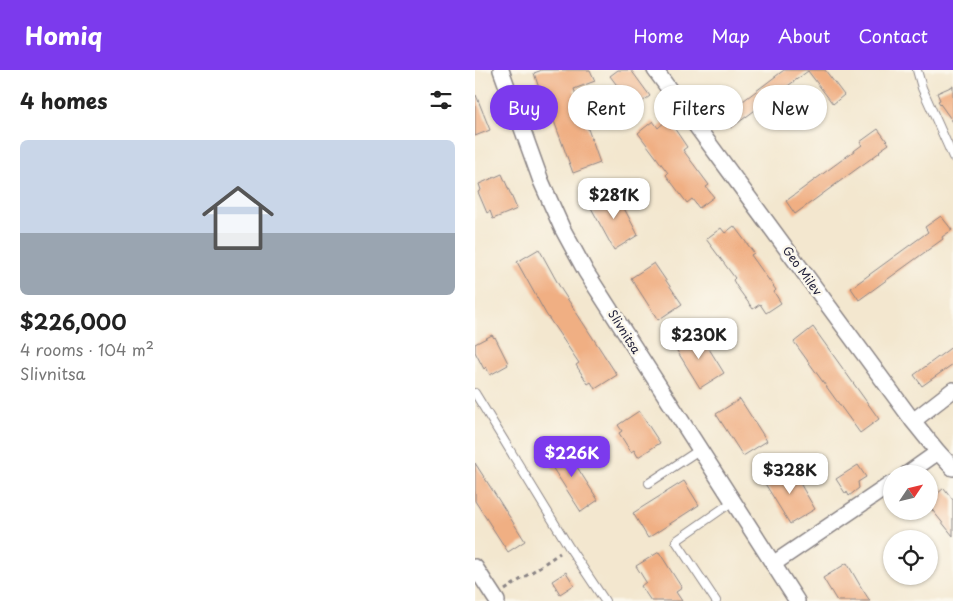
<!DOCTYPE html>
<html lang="en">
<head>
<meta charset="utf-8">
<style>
  body { margin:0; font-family:"Playpen Sans",sans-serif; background:#f2f2f2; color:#222; height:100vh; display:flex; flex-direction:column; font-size:19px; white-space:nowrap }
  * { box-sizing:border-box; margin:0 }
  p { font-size:16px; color:#767676 }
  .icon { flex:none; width:28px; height:28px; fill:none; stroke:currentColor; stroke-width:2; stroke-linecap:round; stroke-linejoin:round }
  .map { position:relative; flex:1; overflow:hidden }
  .drawer { display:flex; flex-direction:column; background:#fff; width:475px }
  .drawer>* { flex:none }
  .guide { position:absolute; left:15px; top:15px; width:388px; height:45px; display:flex; gap:10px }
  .needle { width:32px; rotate:55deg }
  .buttons { position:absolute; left:408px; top:395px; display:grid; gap:10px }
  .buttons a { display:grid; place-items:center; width:55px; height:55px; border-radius:50%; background:#fff; box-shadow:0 1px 4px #0004; font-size:25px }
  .price { position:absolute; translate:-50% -42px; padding:0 11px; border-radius:10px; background:#fff; color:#222; font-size:16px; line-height:32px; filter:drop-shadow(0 1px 2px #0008) }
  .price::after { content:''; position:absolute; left:50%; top:30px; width:15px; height:11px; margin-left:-8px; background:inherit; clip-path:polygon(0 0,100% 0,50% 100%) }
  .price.current { background:#7c3aed; color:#fff }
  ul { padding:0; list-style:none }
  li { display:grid; align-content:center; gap:10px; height:265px; padding:0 20px }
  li+li { border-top:1px solid #e0e0e0 }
  li span { display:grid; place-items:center; height:155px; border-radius:8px; color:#555 }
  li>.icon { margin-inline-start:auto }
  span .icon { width:90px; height:90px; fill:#fffc; stroke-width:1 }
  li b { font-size:21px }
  h2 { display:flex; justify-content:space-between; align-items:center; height:60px; padding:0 20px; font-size:21px }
  .chip { padding:0 18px; border-radius:22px; background:#fff; box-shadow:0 1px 4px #0004; font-size:18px; line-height:45px }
  .chip.current { background:#7c3aed; color:#fff }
  header { display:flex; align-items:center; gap:30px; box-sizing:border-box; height:70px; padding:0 25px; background:#7c3aed; color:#fff }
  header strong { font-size:24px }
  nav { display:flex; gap:28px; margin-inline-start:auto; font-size:18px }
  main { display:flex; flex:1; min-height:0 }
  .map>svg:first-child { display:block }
  .building { fill:#f0af83 }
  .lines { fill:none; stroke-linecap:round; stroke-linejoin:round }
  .lane-casing { stroke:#8a8485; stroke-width:10 }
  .street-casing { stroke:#8a8485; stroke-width:18 }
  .path { stroke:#8a8485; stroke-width:3; stroke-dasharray:4 4; stroke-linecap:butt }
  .lane { stroke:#fff; stroke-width:8 }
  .street { stroke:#fff; stroke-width:15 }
  .labels { text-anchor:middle; stroke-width:5; stroke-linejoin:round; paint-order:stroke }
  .street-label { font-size:12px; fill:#22223b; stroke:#fbf7ec }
</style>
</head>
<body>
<header>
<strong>Homiq</strong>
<nav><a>Home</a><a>Map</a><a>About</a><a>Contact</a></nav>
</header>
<main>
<section class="drawer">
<h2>4 homes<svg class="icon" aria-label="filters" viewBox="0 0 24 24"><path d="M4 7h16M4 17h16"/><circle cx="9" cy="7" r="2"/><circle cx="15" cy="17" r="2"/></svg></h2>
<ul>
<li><span style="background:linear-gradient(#c9d6e8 60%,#9aa5b1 0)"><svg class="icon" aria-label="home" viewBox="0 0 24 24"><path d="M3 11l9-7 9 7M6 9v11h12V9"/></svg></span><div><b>$226,000</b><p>4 rooms · 104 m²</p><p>Slivnitsa</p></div></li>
</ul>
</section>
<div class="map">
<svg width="478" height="531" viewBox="0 0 478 531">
  <rect width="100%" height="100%" fill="#fbf7ec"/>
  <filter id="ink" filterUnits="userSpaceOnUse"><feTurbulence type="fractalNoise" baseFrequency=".02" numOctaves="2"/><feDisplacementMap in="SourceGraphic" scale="10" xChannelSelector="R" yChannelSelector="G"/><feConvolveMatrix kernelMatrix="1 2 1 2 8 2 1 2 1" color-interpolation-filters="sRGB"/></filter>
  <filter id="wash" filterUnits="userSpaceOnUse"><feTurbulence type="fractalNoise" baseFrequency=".0096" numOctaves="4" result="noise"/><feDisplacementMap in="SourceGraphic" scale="20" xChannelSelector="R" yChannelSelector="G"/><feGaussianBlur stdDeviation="1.12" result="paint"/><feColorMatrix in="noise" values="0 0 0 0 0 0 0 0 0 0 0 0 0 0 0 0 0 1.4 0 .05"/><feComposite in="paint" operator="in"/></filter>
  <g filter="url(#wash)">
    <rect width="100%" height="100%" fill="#f3e7cf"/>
    <g id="blocks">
      <g class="building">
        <polygon points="67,0 115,0 120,11 99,19 125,93 98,103 71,29 68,30 59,3"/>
        <polygon points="143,0 156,0 175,26 159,38 135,6"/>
        <polygon points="309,0 350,0 369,25 358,34 333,1 256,58 248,46"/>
        <polygon points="478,16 478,52 463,31 465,30 462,23"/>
        <polygon points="1,25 15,60 0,66 0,26"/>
        <polygon points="193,49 212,77 208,80 234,115 231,117 239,127 224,138 217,129 212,133 191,105 193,103 163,63 178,51 183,58"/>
        <polygon points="403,59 414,74 404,81 405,82 320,144 311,131 387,75 385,72"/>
        <polygon points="27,104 42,139 18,149 15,141 12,143 3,122 6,120 4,114"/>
        <polygon points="140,121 163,165 139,180 114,134"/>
        <polygon points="466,146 477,160 467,167 468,169 384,230 376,218 453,162 450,157"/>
        <polygon points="259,156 279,183 276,185 301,220 299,222 306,233 291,243 285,234 278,239 262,217 258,210 260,208 231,169 246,158 250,163"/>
        <polygon points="64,179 86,219 142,305 120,319 116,312 113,314 101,295 104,293 71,244 42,192"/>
        <polygon points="179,193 207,234 183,250 156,208"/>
        <polygon points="338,257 404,349 385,363 319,272"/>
        <polygon points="223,261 249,303 225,318 199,276"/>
        <polygon points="17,265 19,268 20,267 33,293 32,293 33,295 15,305 11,297 9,299 0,282 0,274"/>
        <polygon points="478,276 478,294 447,316 439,305"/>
        <polygon points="265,329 292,371 268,386 241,344"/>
        <polygon points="164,341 185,373 163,387 159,380 156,382 144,363 147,361 143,355"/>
        <polygon points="88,375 123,430 106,442 70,386"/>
        <polygon points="0,393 50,471 33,482 0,431"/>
        <polygon points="383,395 391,407 383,412 384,418 374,426 372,422 370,423 361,409"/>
        <polygon points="315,396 340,439 315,454 289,412"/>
        <polygon points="209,411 224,435 173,468 158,443"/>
        <polygon points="469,418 478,430 478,466 454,436 454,431"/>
        <polygon points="184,482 207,518 201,522 207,531 176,531 166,516 171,512 161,496"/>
        <polygon points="372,493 386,517 395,531 362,531 348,508"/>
        <polygon points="91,502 99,515 85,524 77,511"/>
      </g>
    </g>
  </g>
  <g filter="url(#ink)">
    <use href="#blocks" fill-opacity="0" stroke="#8a8485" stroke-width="1"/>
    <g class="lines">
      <defs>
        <g id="lane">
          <polyline points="442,0 447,18 478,87"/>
          <polyline points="0,323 94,477 130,531"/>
          <polyline points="174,413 224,380"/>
          <polyline points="241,531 201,471 257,432"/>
        </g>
        <g id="street">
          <polyline points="26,0 66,111 87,158 111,202 322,531"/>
          <polyline points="180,0 438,351 463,382 478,398"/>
          <polyline points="438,351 478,320"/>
          <polyline points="432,404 463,382"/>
          <polyline points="298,494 416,414"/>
          <polyline points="0,497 22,531"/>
        </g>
      </defs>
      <use href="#lane" class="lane-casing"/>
      <use href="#street" class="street-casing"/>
      <polyline class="path" points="30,520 85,483"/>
      <use href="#lane" class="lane"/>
      <use href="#street" class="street"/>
    </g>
  </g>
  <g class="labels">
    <g class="street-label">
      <text transform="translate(327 201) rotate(54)" y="4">Geo Milev</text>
      <text transform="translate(149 262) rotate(58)" y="4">Slivnitsa</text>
    </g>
  </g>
</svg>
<div class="buttons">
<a><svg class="needle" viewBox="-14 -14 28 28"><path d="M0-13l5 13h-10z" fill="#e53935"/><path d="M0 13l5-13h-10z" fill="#767676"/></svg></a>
<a><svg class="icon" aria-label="locate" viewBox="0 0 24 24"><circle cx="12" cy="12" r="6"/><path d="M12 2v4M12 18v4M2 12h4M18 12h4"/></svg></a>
</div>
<b class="price" style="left:139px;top:150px">$281K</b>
<b class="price" style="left:224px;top:290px">$230K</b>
<b class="price current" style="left:97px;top:408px">$226K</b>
<b class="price" style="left:315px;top:425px">$328K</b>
<div class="guide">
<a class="chip current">Buy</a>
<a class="chip">Rent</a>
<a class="chip">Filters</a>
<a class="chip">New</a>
</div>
</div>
</main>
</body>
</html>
